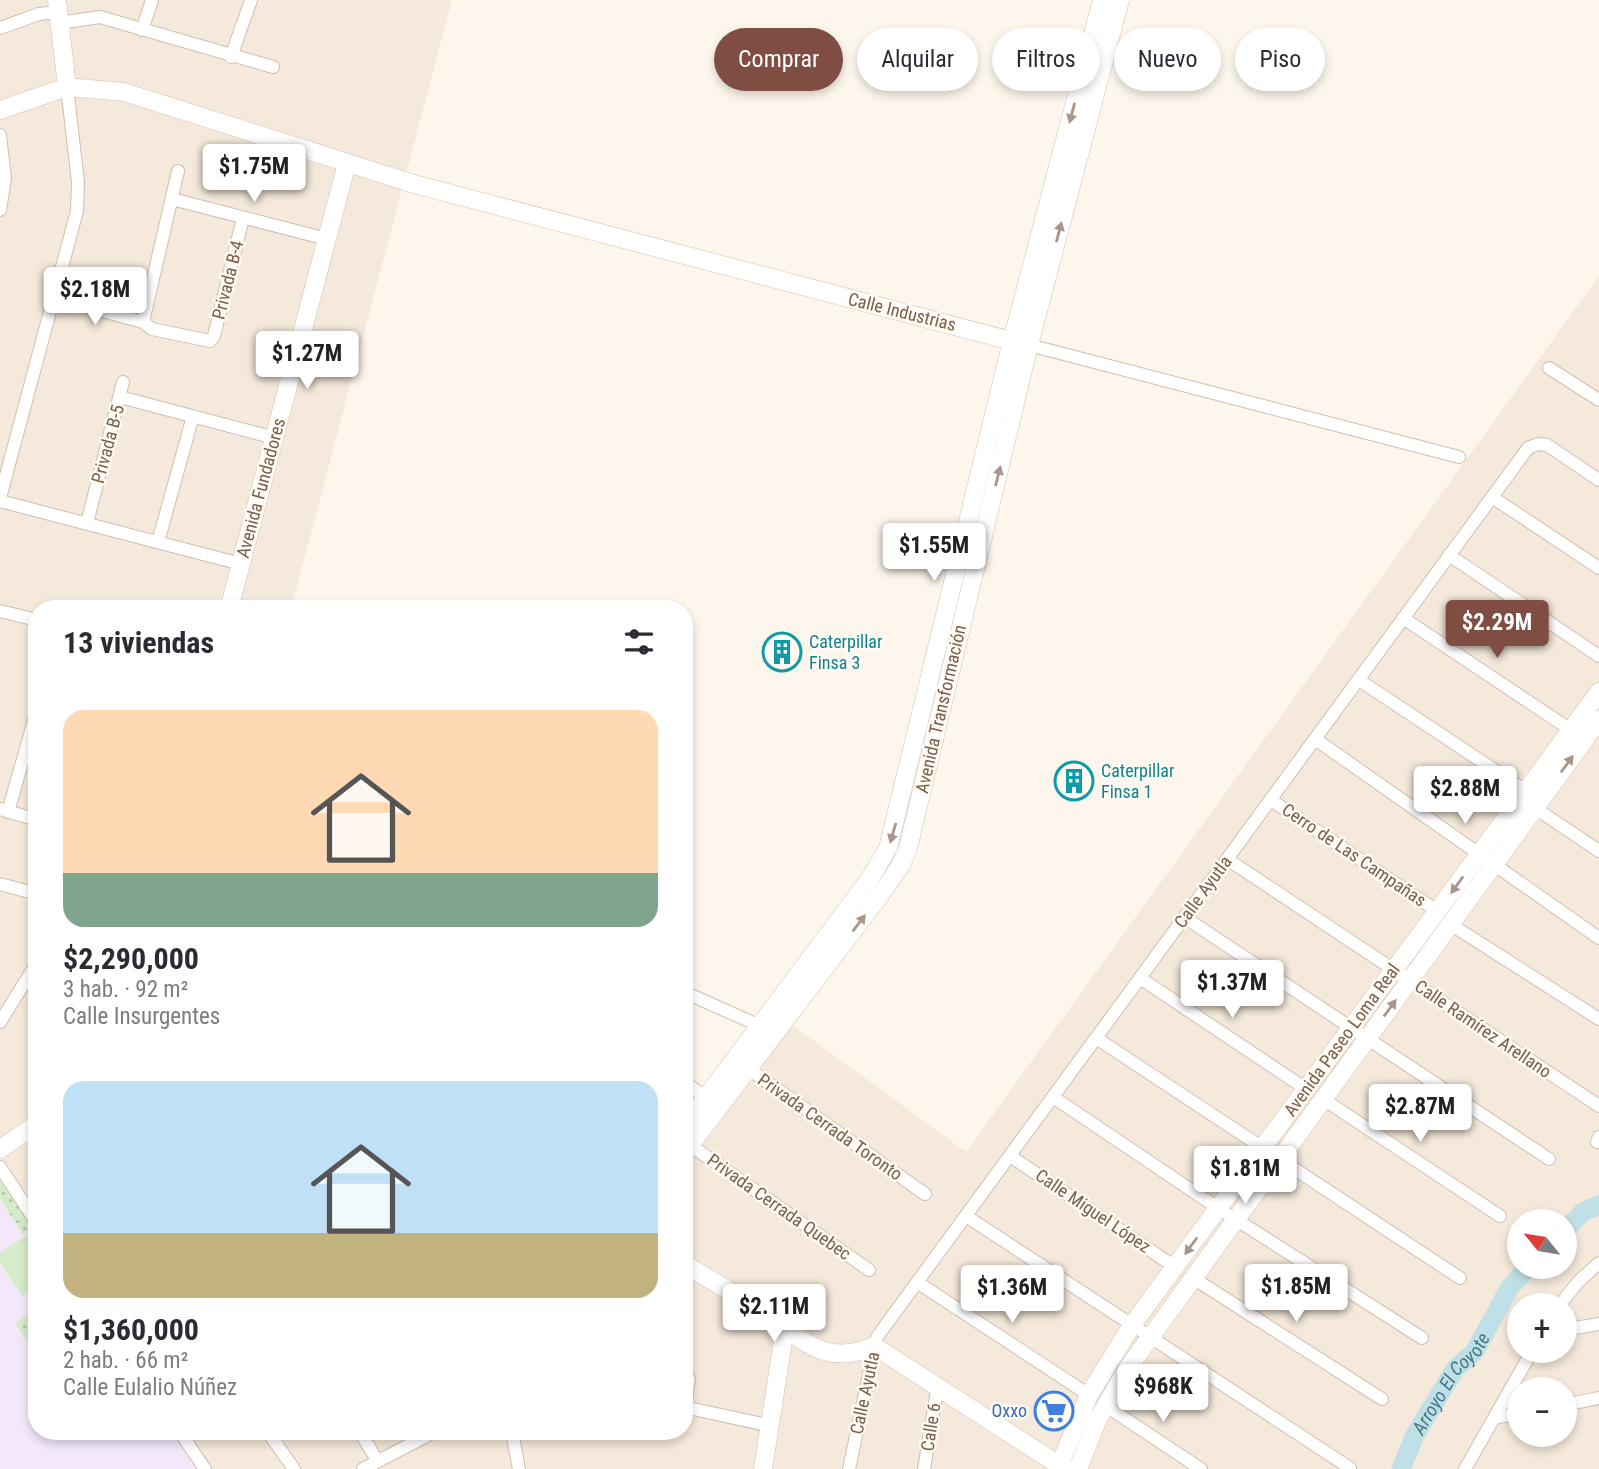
<!DOCTYPE html>
<html lang="es">
<head>
<meta charset="utf-8">
<style>
  body { margin:0; font-family:"Roboto Condensed",sans-serif; background:#f2f2f3; color:#2b2b33; height:100vh; display:flex; flex-direction:column; font-size:26px; white-space:nowrap }
  * { box-sizing:border-box; margin:0 }
  p { font-size:23px; color:#7c7c81 }
  .icon { flex:none; width:38px; height:38px; fill:none; stroke:currentColor; stroke-width:2; stroke-linecap:round; stroke-linejoin:round }
  .map { position:relative; flex:1; overflow:hidden }
  .drawer { position:absolute; left:28px; top:600px; width:665px; height:840px; display:flex; flex-direction:column; background:#fff; border-radius:28px; box-shadow:0 4px 10px #0003 }
  .drawer>* { flex:none }
  .guide { position:absolute; left:714px; top:28px; width:665px; height:63px; display:flex; gap:14px }
  .needle { width:46px; rotate:300deg }
  .fabs { position:absolute; left:1507px; top:1209px; display:grid; gap:14px }
  .fabs a { display:grid; place-items:center; width:70px; height:70px; border-radius:50%; background:#fff; box-shadow:0 4px 10px #0003; font-size:35px }
  .price { position:absolute; translate:-50% -60px; padding:0 16px; border-radius:7px; background:#fff; color:#222; font-size:23px; line-height:46px; filter:drop-shadow(0 2px 4px #0008) }
  .price::after { content:''; position:absolute; left:50%; top:42px; width:21px; height:16px; margin-left:-10px; background:inherit; clip-path:polygon(0 0,100% 0,50% 100%) }
  .price.on { background:#7f4d41; color:#fff }
  ul { padding:0; list-style:none }
  li { display:grid; align-content:center; gap:14px; height:371px; padding:0 35px }
  li span { display:grid; place-items:center; height:217px; border-radius:21px; color:#555 }
  li>.icon { margin-inline-start:auto }
  span .icon { width:126px; height:126px; fill:#fffc; stroke-width:1 }
  li b { font-size:30px }
  h2 { display:flex; justify-content:space-between; align-items:center; height:84px; padding:0 35px; font-size:30px }
  .chip { padding:0 24px; border-radius:32px; background:#fff; box-shadow:0 4px 10px #0003; font-size:24px; line-height:63px }
  .chip.on { background:#7f4d41; color:#fff }
  .map>svg:first-child { display:block }
  .residential { fill:#f4e9da; fill-rule:evenodd }
  .education { fill:#f3e8fa }
  .grass { fill:url(#grass-dots) }
  .park { fill:#d6ebc9 }
  .lines { fill:none; stroke-linecap:round; stroke-linejoin:round }
  .river { stroke:#bfe0e7; stroke-width:19 }
  .street-casing { stroke:#d0bfb0; stroke-width:14 }
  .secondary-casing { stroke:#d5c1b0; stroke-width:19 }
  .street { stroke:#fff; stroke-width:12 }
  .secondary { stroke:#fff; stroke-width:18 }
  .oneway { fill:#a8968b }
  .labels { text-anchor:middle; stroke-width:5; stroke-linejoin:round; paint-order:stroke }
  .street-label { font-size:18px; fill:#795e4d; stroke:#fffaf2 }
  .culture-label { font-size:18px; fill:#0d838f; stroke:#fffaf2; text-anchor:start }
  .shop-label { font-size:18px; fill:#366cbe; stroke:#fffaf2; text-anchor:end }
  .water-label { font-size:19px; font-style:italic; fill:#437884; stroke:#fffaf2 }
</style>
</head>
<body>
<div class="map">
<svg width="1599" height="1469" viewBox="0 0 1599 1469">
  <defs>
    <pattern id="grass-dots" width="8" height="8" patternUnits="userSpaceOnUse" patternTransform="scale(1.75)"><rect width="8" height="8" fill="#d6ebc9"/><path d="M2 2h.1M6 6h.1" fill="none" stroke="#b2c2a5" stroke-width="1.8" stroke-linecap="round"/></pattern>
  </defs>
  <rect width="100%" height="100%" fill="#fdf6ec"/>
  <path class="residential" d="M 0,0 L 452,0 L 291,609 L 37,609 L 37,1432 L 684,1432 L 684,1167 L 791,1024 L 966,1152 L 1599,276 L 1599,1469 L 0,1469 ZM 1519,1222 L 1564,1222 L 1564,1267 L 1519,1267 ZM 1519,1306 L 1564,1306 L 1564,1351 L 1519,1351 ZM 1519,1390 L 1564,1390 L 1564,1435 L 1519,1435 Z"/>
  <polygon class="education" points="0,1179 37,1234 37,1432 174,1432 200,1469 0,1469"/>
  <g class="grass">
    <polygon points="0,1179 33,1229 23,1234 0,1199"/>
    <polygon points="37,1309 37,1338 29,1344 15,1323"/>
  </g>
  <polygon class="park" points="27,1235 37,1249 37,1287 22,1296 0,1263 0,1253"/>
  <g class="lines">
    <g class="river">
      <polyline points="1564,1231 1583,1212 1599,1205"/>
      <path id="s1" d="M 1401,1469 L 1415,1435 L 1455,1369 L 1475,1351 L 1510,1287 L 1529,1267"/>
    </g>
    <defs>
      <g id="street">
        <polyline points="59,23 100,17 273,67"/>
        <polyline points="0,28 39,14 58,12"/>
        <polyline points="142,30 152,0"/>
        <polyline points="231,57 251,0"/>
        <polyline points="0,135 5,178 0,210"/>
        <polyline points="172,199 327,239"/>
        <polyline points="55,298 143,322 152,329 210,341 214,336 243,218"/>
        <polyline points="143,322 178,171"/>
        <polyline points="1029,345 1459,457"/>
        <polyline points="1549,368 1599,400"/>
        <polyline points="120,397 275,438"/>
        <polyline points="1492,497 1599,568"/>
        <polyline points="0,498 77,211 78,182 67,87"/>
        <polyline points="0,501 241,564"/>
        <polyline points="87,523 123,382"/>
        <polyline points="158,542 193,416"/>
        <polyline points="1449,555 1599,656"/>
        <polyline points="0,611 37,620"/>
        <polyline points="1403,618 1571,730"/>
        <polyline points="1359,680 1526,791"/>
        <polyline points="1315,739 1599,938"/>
        <polyline points="1271,800 1437,911"/>
        <polyline points="1535,808 1599,851"/>
        <polyline points="0,809 37,820"/>
        <polyline points="8,812 37,710"/>
        <polyline points="1227,859 1599,1106"/>
        <polyline points="0,884 37,894"/>
        <polyline points="1184,917 1549,1159"/>
        <polyline points="1450,924 1599,1019"/>
        <polyline points="1140,978 1306,1089"/>
        <polyline points="684,992 767,1029"/>
        <polyline points="0,1022 37,963"/>
        <polyline points="1096,1038 1460,1278"/>
        <polyline points="743,1065 925,1194"/>
        <polyline points="684,1082 711,1101"/>
        <polyline points="1053,1097 1218,1208 1422,1338"/>
        <polyline points="1323,1099 1500,1216"/>
        <polyline points="1597,1142 1599,1137"/>
        <polyline points="690,1145 869,1270"/>
        <polyline points="1010,1156 1175,1267"/>
        <polyline points="0,1167 37,1223"/>
        <polyline points="966,1216 1350,1468"/>
        <polyline points="1193,1278 1382,1399"/>
        <polyline points="917,1282 1089,1395"/>
        <polyline points="1559,1306 1578,1282 1599,1263"/>
        <polyline points="1564,1330 1599,1324"/>
        <polyline points="684,1368 689,1379 685,1407"/>
        <polyline points="1564,1405 1599,1398"/>
        <polyline points="1106,1406 1201,1469"/>
        <polyline points="684,1407 771,1426"/>
        <polyline points="1495,1418 1519,1413"/>
        <polyline points="180,1432 205,1469"/>
        <polyline points="268,1432 294,1469"/>
        <polyline points="360,1432 377,1460"/>
        <polyline points="512,1432 519,1469"/>
        <polyline points="363,1469 434,1432"/>
        <polyline points="849,1469 877,1337 1528,448 1538,444 1547,445 1599,480"/>
        <polyline points="924,1469 938,1384"/>
        <polyline points="1465,1469 1532,1351"/>
      </g>
      <g id="secondary">
        <polyline points="57,0 67,87"/>
        <polyline points="0,110 67,87 124,92 414,184 1023,344"/>
        <polyline points="229,609 347,163"/>
        <polyline points="684,1127 869,880 888,848 1012,341 1102,0"/>
        <polyline points="0,1149 37,1124"/>
        <polyline points="684,1153 881,894 901,865 908,848 1029,345 1120,0"/>
        <path d="M 684,1264 C 708,1278 731,1292 754,1306 C 796,1332 820,1370 874,1346 L 1065,1469"/>
        <polyline points="763,1469 785,1328"/>
        <polyline points="1058,1469 1089,1395 1132,1325 1599,692"/>
        <polyline points="1078,1469 1098,1419 1128,1368 1599,720"/>
      </g>
    </defs>
    <use href="#street" class="street-casing"/>
    <use href="#secondary" class="secondary-casing"/>
    <use href="#street" class="street"/>
    <use href="#secondary" class="secondary"/>
  </g>
  <defs><path id="oneway-solid" d="M-6-.8H1V-3.2L6.5 0L1 3.2V.8H-6Z" transform="scale(1.75)"/></defs>
  <g class="oneway">
    <use href="#oneway-solid" transform="translate(1072 113) rotate(105)"/>
    <use href="#oneway-solid" transform="translate(1059 232) rotate(-75)"/>
    <use href="#oneway-solid" transform="translate(998 476) rotate(-76)"/>
    <use href="#oneway-solid" transform="translate(1567 764) rotate(-54)"/>
    <use href="#oneway-solid" transform="translate(893 833) rotate(106)"/>
    <use href="#oneway-solid" transform="translate(1457 885) rotate(126)"/>
    <use href="#oneway-solid" transform="translate(859 923) rotate(-53)"/>
    <use href="#oneway-solid" transform="translate(1390 1008) rotate(-54)"/>
    <use href="#oneway-solid" transform="translate(1191 1246) rotate(126)"/>
  </g>
  <defs>
    <symbol id="building-ring" viewBox="-11 -11 22 22"><circle r="9.5" fill="#fffaf2" stroke="#0f9aa8" stroke-width="1.5"/><path d="M-4-6H4V6H1V3H-1V6H-4ZM-2.5-4.3h1.7v1.8h-1.7ZM.8-4.3h1.7v1.8H.8ZM-2.5-1h1.7V.8h-1.7ZM.8-1h1.7V.8H.8Z" fill="#0f9aa8"/></symbol>
    <symbol id="supermarket-ring" viewBox="-11 -11 22 22"><circle r="9.5" fill="#fffaf2" stroke="#3f7fe0" stroke-width="1.5"/><path d="M-6-5.5h2.5l.6 2H6L4.5 2H-2.5L-4.4-4H-6ZM-1.5 3.2a1.3 1.3 0 1 0 .1 0ZM3 3.2a1.3 1.3 0 1 0 .1 0Z" fill="#3f7fe0"/></symbol>
  </defs>
  <g fill-rule="evenodd">
    <use href="#building-ring" x="760" y="630" width="44" height="44"/>
    <use href="#building-ring" x="1052" y="759" width="44" height="44"/>
    <use href="#supermarket-ring" x="1032" y="1389" width="44" height="44"/>
  </g>
  <g class="labels">
    <g class="street-label">
      <text transform="translate(228 280) rotate(-76)" y="6">Privada B-4</text>
      <text transform="translate(902 312) rotate(14)" y="6">Calle Industrias</text>
      <text transform="translate(108 444) rotate(-75)" y="6">Privada B-5</text>
      <text transform="translate(261 488) rotate(-75)" y="6">Avenida Fundadores</text>
      <text transform="translate(941 709) rotate(-77)" y="6">Avenida Transformación</text>
      <text transform="translate(1354 855) rotate(34)" y="6">Cerro de Las Campañas</text>
      <text transform="translate(1203 892) rotate(-54)" y="6">Calle Ayutla</text>
      <text transform="translate(1483 1029) rotate(34)" y="6">Calle Ramírez Arellano</text>
      <text transform="translate(1342 1040) rotate(-54)" y="6">Avenida Paseo Loma Real</text>
      <text transform="translate(830 1127) rotate(35)" y="6">Privada Cerrada Toronto</text>
      <text transform="translate(779 1207) rotate(35)" y="6">Privada Cerrada Quebec</text>
      <text transform="translate(1093 1211) rotate(34)" y="6">Calle Miguel López</text>
      <text transform="translate(865 1393) rotate(-78)" y="6">Calle Ayutla</text>
      <text transform="translate(931 1427) rotate(-81)" y="6">Calle 6</text>
    </g>
    <g class="culture-label">
      <text x="809" y="648">Caterpillar<tspan x="809" dy="21">Finsa 3</tspan></text>
      <text x="1101" y="777">Caterpillar<tspan x="1101" dy="21">Finsa 1</tspan></text>
    </g>
    <g class="shop-label">
      <text x="1027" y="1417">Oxxo</text>
    </g>
    <g class="water-label">
      <text dy="7" stroke="none"><textPath href="#s1" startOffset="100">Arroyo El Coyote</textPath></text>
    </g>
  </g>
</svg>
<div class="fabs">
<a><svg class="needle" viewBox="-14 -14 28 28"><path d="M0-13l5 13h-10z" fill="#e53935"/><path d="M0 13l5-13h-10z" fill="#7c7c81"/></svg></a>
<a>+</a>
<a>−</a>
</div>
<b class="price" style="left:254px;top:204px">$1.75M</b>
<b class="price" style="left:95px;top:327px">$2.18M</b>
<b class="price" style="left:307px;top:391px">$1.27M</b>
<b class="price" style="left:934px;top:583px">$1.55M</b>
<b class="price on" style="left:1497px;top:660px">$2.29M</b>
<b class="price" style="left:1465px;top:826px">$2.88M</b>
<b class="price" style="left:1232px;top:1020px">$1.37M</b>
<b class="price" style="left:1420px;top:1144px">$2.87M</b>
<b class="price" style="left:1245px;top:1206px">$1.81M</b>
<b class="price" style="left:1296px;top:1324px">$1.85M</b>
<b class="price" style="left:1012px;top:1325px">$1.36M</b>
<b class="price" style="left:774px;top:1344px">$2.11M</b>
<b class="price" style="left:1163px;top:1424px">$968K</b>
<div class="guide">
<a class="chip on">Comprar</a>
<a class="chip">Alquilar</a>
<a class="chip">Filtros</a>
<a class="chip">Nuevo</a>
<a class="chip">Piso</a>
</div>
<section class="drawer">
<h2>13 viviendas<svg class="icon" aria-label="filters" viewBox="0 0 24 24"><path d="M4 7h16M4 17h16"/><circle cx="9" cy="7" r="2"/><circle cx="15" cy="17" r="2"/></svg></h2>
<ul>
<li><span style="background:linear-gradient(#ffd9b3 75%,#7fa58c 0)"><svg class="icon" aria-label="home" viewBox="0 0 24 24"><path d="M3 11l9-7 9 7M6 9v11h12V9"/></svg></span><div><b>$2,290,000</b><p>3 hab. · 92 m²</p><p>Calle Insurgentes</p></div></li>
<li><span style="background:linear-gradient(#bfe0f5 70%,#c2b280 0)"><svg class="icon" aria-label="home" viewBox="0 0 24 24"><path d="M3 11l9-7 9 7M6 9v11h12V9"/></svg></span><div><b>$1,360,000</b><p>2 hab. · 66 m²</p><p>Calle Eulalio Núñez</p></div></li>
</ul>
</section>
</div>
</body>
</html>
